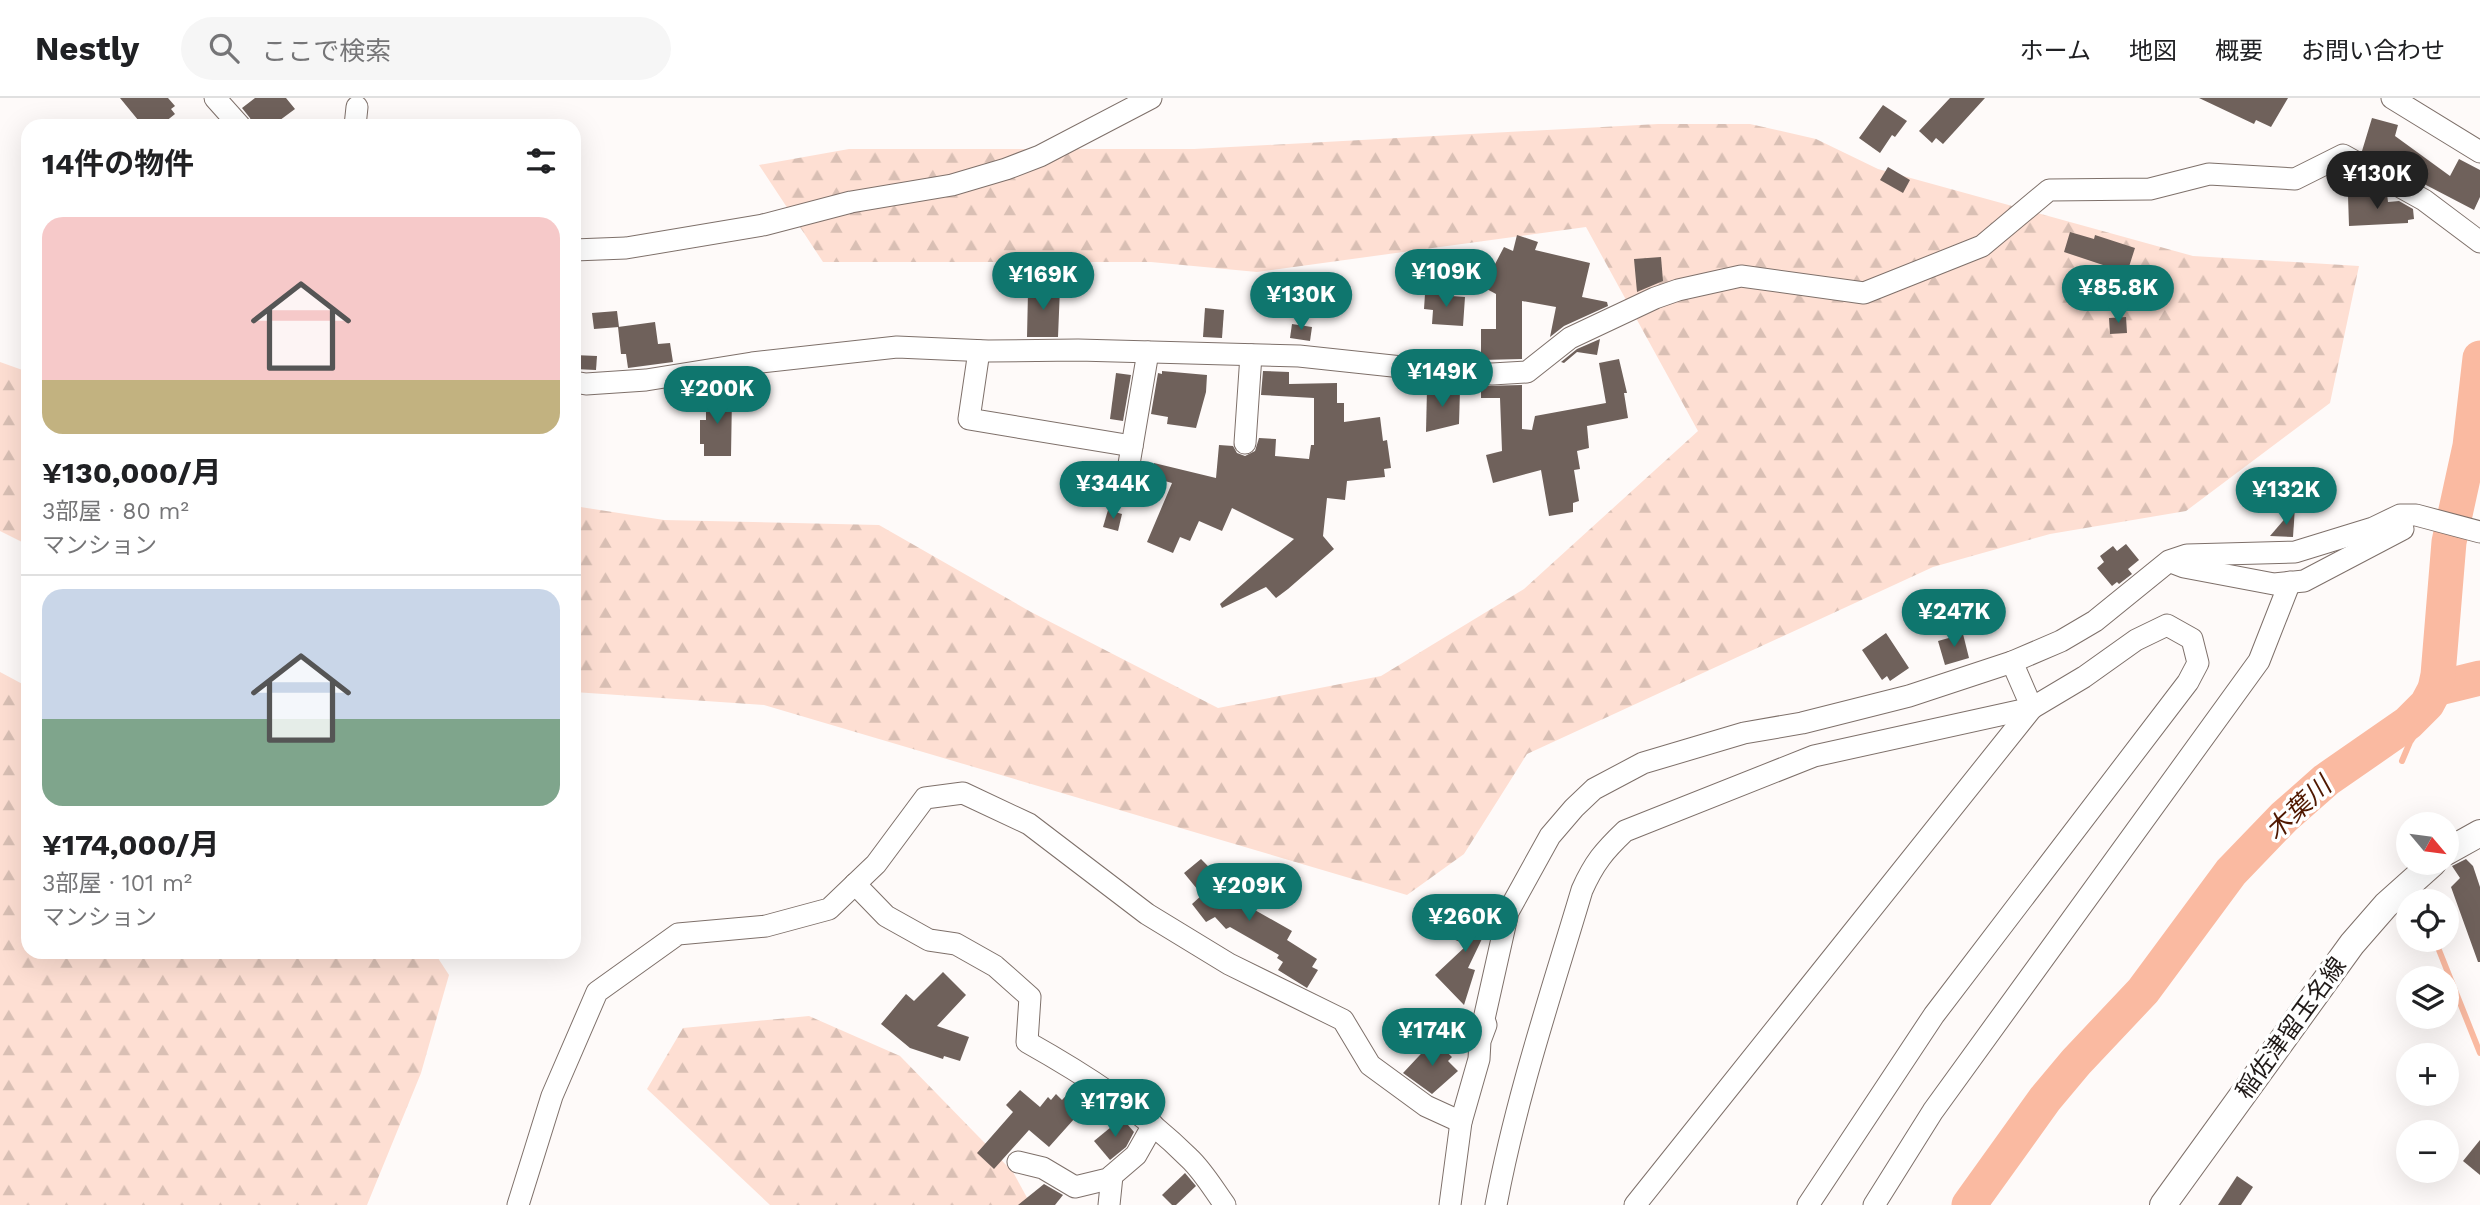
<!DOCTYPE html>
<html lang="ja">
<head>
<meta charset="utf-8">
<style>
  body { margin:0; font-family:"Work Sans","Noto Sans JP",sans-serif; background:#f6f6f6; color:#202124; height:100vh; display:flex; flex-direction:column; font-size:26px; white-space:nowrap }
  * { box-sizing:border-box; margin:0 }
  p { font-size:23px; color:#757577 }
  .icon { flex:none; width:38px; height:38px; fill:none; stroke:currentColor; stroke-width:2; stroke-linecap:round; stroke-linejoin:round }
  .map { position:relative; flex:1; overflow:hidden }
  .drawer { position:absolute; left:21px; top:21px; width:560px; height:840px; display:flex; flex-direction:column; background:#fff; border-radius:21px; box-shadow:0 7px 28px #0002 }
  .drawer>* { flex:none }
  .needle { width:46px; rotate:119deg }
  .controls { position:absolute; left:2396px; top:714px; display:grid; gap:14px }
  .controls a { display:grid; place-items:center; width:63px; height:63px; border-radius:50%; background:#fff; box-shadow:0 7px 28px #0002; font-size:35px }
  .price { position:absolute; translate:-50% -60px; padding:0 16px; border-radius:24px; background:#0f766e; color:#fff; font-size:23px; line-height:46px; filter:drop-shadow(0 2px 4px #0008) }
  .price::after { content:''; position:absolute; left:50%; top:42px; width:21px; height:16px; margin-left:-10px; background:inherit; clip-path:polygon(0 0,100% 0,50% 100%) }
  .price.active { background:#222; color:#fff }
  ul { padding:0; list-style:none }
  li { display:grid; align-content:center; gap:14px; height:371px; padding:0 21px }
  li+li { border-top:2px solid #e0e0e0 }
  li span { display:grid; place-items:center; height:217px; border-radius:21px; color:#555 }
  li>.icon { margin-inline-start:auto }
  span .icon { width:126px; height:126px; fill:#fffc; stroke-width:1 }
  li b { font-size:30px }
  h2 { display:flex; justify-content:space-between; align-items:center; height:84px; padding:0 21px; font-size:30px }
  header { display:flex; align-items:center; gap:42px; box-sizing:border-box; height:98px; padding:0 35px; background:#fff; border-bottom:2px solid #e0e0e0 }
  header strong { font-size:33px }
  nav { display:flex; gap:38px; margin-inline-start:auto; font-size:24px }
  .search { width:490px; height:63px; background:#f6f6f6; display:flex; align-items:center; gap:18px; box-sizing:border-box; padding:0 24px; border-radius:38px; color:#757577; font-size:26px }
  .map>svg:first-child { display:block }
  .forest { fill:url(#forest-firs) }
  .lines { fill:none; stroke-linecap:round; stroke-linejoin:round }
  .stream { stroke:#fabaa1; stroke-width:6 }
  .river { stroke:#fabaa1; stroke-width:35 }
  .building { fill:#6f615b }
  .minor-casing { stroke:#7e706a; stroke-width:23 }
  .major-casing { stroke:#7e706a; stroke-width:28 }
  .minor { stroke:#fff; stroke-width:21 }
  .major { stroke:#fff; stroke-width:26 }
  .labels { text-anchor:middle; stroke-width:7; stroke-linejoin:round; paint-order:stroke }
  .street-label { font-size:24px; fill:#201a18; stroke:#fff }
  .water-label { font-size:26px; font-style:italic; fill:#501800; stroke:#fff }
</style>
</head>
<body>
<header>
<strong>Nestly</strong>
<div class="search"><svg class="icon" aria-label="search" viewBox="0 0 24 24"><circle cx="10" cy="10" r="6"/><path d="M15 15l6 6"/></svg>ここで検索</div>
<nav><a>ホーム</a><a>地図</a><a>概要</a><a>お問い合わせ</a></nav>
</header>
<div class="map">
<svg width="2480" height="1107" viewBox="0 0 2480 1107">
  <defs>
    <pattern id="forest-firs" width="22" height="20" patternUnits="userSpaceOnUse" patternTransform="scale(1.75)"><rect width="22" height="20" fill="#fedfd3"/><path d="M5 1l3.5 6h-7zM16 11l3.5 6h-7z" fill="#d9bfb4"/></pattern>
  </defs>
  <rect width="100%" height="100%" fill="#fefaf9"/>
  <g class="forest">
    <polygon points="1658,26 1750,26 1816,41 1878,71 2193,158 2359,168 2330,305 2186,413 2050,436 1933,469 1527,656 1464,756 1407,797 764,607 574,594 574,408 664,422 879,427 1031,514 1218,610 1381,578 1524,491 1698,333 1586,129 1257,174 1151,164 823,164 759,67 849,51 1194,51"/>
    <polygon points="0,264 28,274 28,447 0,433"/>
    <polygon points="0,574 28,589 28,854 434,854 449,877 421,975 367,1107 0,1107"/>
    <polygon points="809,918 900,958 1013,1074 1031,1107 770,1107 647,991 683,930"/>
  </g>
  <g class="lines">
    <g class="stream">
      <polyline points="2402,663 2410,644 2424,623 2435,591"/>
      <polyline points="2419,798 2419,803"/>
      <polyline points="2435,842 2480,955"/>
    </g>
    <g class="river">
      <polyline points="2435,591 2480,580"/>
      <polyline points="1969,1107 2045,1001 2076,964 2143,893 2231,774 2284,719 2326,682 2408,625 2427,606 2435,591 2438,577 2449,444 2470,348 2480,260"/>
    </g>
  </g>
  <g class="building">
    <polygon points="120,0 168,0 175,8 171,11 175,16 160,28 143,28"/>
    <polygon points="255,0 286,0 295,11 272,28 253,28 250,20 242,10"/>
    <polygon points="1950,0 1985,0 1943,46 1936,40 1932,45 1919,33"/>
    <polygon points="2199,0 2288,0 2271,29 2256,22 2254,26"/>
    <polygon points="1883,7 1907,23 1895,39 1892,37 1880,55 1859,40"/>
    <polygon points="2372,20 2398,27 2395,38 2450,78 2459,61 2480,72 2480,99 2474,112 2426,87 2386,59 2386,63 2362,53"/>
    <polygon points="1888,69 1910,82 1903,95 1880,82"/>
    <polygon points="2387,96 2388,104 2399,103 2413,111 2414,121 2408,122 2408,125 2349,128 2348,98"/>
    <polygon points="2070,134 2094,141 2095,137 2135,150 2127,175 2064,154"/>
    <polygon points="1517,137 1538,144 1535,152 1590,165 1582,199 1607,204 1608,208 1564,228 1550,239 1556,209 1522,203 1522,261 1481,262 1481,231 1496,231 1496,196 1483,189 1504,149 1513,153"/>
    <polygon points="1661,159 1663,183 1637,194 1634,161"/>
    <polygon points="1031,187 1060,190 1058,239 1027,239 1028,194 1031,194"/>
    <polygon points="1425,196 1465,199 1463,228 1432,226 1433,212 1424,211"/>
    <polygon points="1205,210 1224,212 1222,240 1203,239"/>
    <polygon points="617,213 619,229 594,231 592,215"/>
    <polygon points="2126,219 2127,235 2110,236 2109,220"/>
    <polygon points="655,224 658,246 670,245 673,264 628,270 626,256 621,256 618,229"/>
    <polygon points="1292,226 1312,229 1310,243 1290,240"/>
    <polygon points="1600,241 1597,257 1577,254 1564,265 1561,264 1577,251"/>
    <polygon points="574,257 597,258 596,272 574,271"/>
    <polygon points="1619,261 1627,295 1624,295 1628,320 1587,328 1589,350 1577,353 1580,371 1574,372 1579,403 1573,405 1573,414 1549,418 1541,372 1493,385 1486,357 1502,353 1500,300 1481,300 1481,288 1522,287 1522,331 1532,332 1535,318 1606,305 1599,265"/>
    <polygon points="1162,273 1207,277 1206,294 1196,330 1167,326 1168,319 1151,316 1158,275 1162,276"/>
    <polygon points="1263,273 1289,274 1289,286 1337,285 1337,305 1344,305 1344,324 1380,319 1383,343 1387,342 1391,370 1384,371 1385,379 1347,383 1345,402 1327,400 1323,438 1334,451 1288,491 1276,500 1266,489 1222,510 1220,506 1294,441 1232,410 1222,433 1199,423 1190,443 1180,439 1173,455 1147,444 1172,385 1161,382 1153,372 1154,365 1216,380 1219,347 1233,348 1237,355 1245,358 1255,353 1259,340 1276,341 1275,358 1309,361 1311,347 1314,347 1314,300 1261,297"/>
    <polygon points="1116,275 1131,277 1123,323 1110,321"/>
    <polygon points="1427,291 1460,292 1459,326 1426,334"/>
    <polygon points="706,297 732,298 731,358 704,358 704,346 700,346 700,322 706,322"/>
    <polygon points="2295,409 2293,439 2270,438"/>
    <polygon points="1108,412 1122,416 1118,433 1103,429"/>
    <polygon points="2126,446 2139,462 2128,471 2132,476 2119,486 2117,484 2112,488 2097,470 2104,464 2100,458 2113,448 2117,453"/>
    <polygon points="1886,535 1909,570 1890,583 1887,578 1882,582 1862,552"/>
    <polygon points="1963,536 1969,560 1945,567 1938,543"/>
    <polygon points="1201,761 1246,807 1292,833 1287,842 1317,861 1312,869 1318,872 1307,890 1278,872 1283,864 1277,860 1279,857 1230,829 1226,831 1215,819 1206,824 1192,806 1202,797 1184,775"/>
    <polygon points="2466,761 2473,768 2480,789 2480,864 2478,864 2451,789 2460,780 2452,768"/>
    <polygon points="1468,809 1492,820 1468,870 1475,872 1464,907 1435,877 1467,847 1453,841"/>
    <polygon points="943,874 966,897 937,928 969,939 960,963 944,958 943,961 910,950 881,926 906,896 914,903"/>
    <polygon points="1418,913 1440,933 1425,949 1403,929"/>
    <polygon points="1434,942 1452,959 1448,963 1458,973 1432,996 1403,975"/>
    <polygon points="1075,988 1092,1001 1049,1049 1029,1032 994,1071 977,1055 1013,1014 1006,1007 1020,992 1040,1009 1048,999 1051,1002 1056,996 1062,1002"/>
    <polygon points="1122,1020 1134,1034 1126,1049 1110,1062 1094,1043"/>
    <polygon points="2480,1042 2480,1077 2463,1063"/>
    <polygon points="1185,1075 1196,1088 1176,1107 1172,1107 1162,1097"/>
    <polygon points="2237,1078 2253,1089 2241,1107 2218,1107"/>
    <polygon points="1044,1086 1063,1097 1055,1107 1018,1107"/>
  </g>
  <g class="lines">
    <defs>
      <g id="minor">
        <polyline points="215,0 240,28"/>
        <polyline points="2392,0 2480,54"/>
        <polyline points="355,28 357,9"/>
        <polyline points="574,152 626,150 763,127 851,104 952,87 1006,71 1040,58 1151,0"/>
        <polyline points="979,253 969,321 1132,348"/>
        <polyline points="1148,254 1128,372 1149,385"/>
        <polyline points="574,284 586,286 646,282 752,265 897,249 988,253 1078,252 1299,258 1430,272 1492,276 1527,274 1570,240 1655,200 1678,192 1741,178 1864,195 1982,148 2049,92 2150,91 2209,76 2295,81 2343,57 2424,102 2480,144"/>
        <polyline points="1245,345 1251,257"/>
        <polyline points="2171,464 2184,469 2274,486 2304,483 2403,431"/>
        <path d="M 855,786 L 886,818 L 929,842 L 956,846 L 995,868 L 1030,899 L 1027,944 C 1084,976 1142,1013 1189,1060 C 1203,1073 1214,1092 1225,1107"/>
        <polyline points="1018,1064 1043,1070 1075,1089 1108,1081 1136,1057 1153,1027"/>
        <polyline points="518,1107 552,998 597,894 678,836 766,828 829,811 876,766 925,700 963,695 1029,726 1147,816 1229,866 1343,922 1370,967 1426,1008 1461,1024"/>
        <polyline points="1109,1107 1112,1078"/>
        <polyline points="1450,1107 1461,1024 1479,961 1480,943 1486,927 1484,921 1508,814 1550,738 1574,710 1594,691 1643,665 1744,635 1802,625 1909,598 2012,564 2061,543 2095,523 2169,463 2187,457 2295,454 2373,430 2400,417 2416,417 2480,434"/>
        <path d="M 1496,1107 C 1516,1000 1551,896 1582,792 C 1594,765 1604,753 1625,733 L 1814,658 L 2032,610 L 2084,579 L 2136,542 L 2167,527 L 2192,541 L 2198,565 L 2188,584 L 1934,917 L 1808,1107"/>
        <polyline points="1635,1107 2032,610 2012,564"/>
        <polyline points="1874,1107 1933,1013 2259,563 2290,484"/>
      </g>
      <g id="major">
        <polyline points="2446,754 2480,735"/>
        <polyline points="2163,1107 2352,846 2386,807 2433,765"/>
      </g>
    </defs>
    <use href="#minor" class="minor-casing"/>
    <use href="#major" class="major-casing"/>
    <use href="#minor" class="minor"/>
    <use href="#major" class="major"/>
  </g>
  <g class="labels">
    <g class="street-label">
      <text transform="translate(2291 930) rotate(-54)" y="8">稲佐津留玉名線</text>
    </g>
    <g class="water-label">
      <text transform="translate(2298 710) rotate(-43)" y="9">木葉川</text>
    </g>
  </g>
</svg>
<div class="controls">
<a><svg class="needle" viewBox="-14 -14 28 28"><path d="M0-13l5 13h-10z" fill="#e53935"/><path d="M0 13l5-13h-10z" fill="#757577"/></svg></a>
<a><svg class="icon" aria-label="locate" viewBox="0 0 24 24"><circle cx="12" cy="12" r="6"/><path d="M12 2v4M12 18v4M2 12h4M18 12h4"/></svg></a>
<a><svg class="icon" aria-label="layers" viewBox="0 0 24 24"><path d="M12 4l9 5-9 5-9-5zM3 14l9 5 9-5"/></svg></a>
<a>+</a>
<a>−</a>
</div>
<b class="price active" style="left:2377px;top:113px">¥130K</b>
<b class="price" style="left:1446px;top:211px">¥109K</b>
<b class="price" style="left:1043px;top:214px">¥169K</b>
<b class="price" style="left:2118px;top:227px">¥85.8K</b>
<b class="price" style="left:1301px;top:234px">¥130K</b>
<b class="price" style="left:1442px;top:311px">¥149K</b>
<b class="price" style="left:717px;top:328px">¥200K</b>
<b class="price" style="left:1113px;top:423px">¥344K</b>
<b class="price" style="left:2286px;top:429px">¥132K</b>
<b class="price" style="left:1954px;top:551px">¥247K</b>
<b class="price" style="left:1249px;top:825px">¥209K</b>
<b class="price" style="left:1465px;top:856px">¥260K</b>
<b class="price" style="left:1432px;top:970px">¥174K</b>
<b class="price" style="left:1115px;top:1041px">¥179K</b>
<section class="drawer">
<h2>14件の物件<svg class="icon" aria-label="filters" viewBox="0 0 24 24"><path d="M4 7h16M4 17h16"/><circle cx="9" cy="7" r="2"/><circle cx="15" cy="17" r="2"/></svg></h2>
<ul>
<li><span style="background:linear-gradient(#f6c9c9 75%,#c2b280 0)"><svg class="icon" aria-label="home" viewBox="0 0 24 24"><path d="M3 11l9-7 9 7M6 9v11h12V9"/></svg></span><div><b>¥130,000/月</b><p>3部屋 · 80 m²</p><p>マンション</p></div></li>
<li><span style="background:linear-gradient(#c9d6e8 60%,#7fa58c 0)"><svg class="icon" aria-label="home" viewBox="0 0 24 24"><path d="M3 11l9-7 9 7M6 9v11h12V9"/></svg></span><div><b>¥174,000/月</b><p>3部屋 · 101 m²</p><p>マンション</p></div></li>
</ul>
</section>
</div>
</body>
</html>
